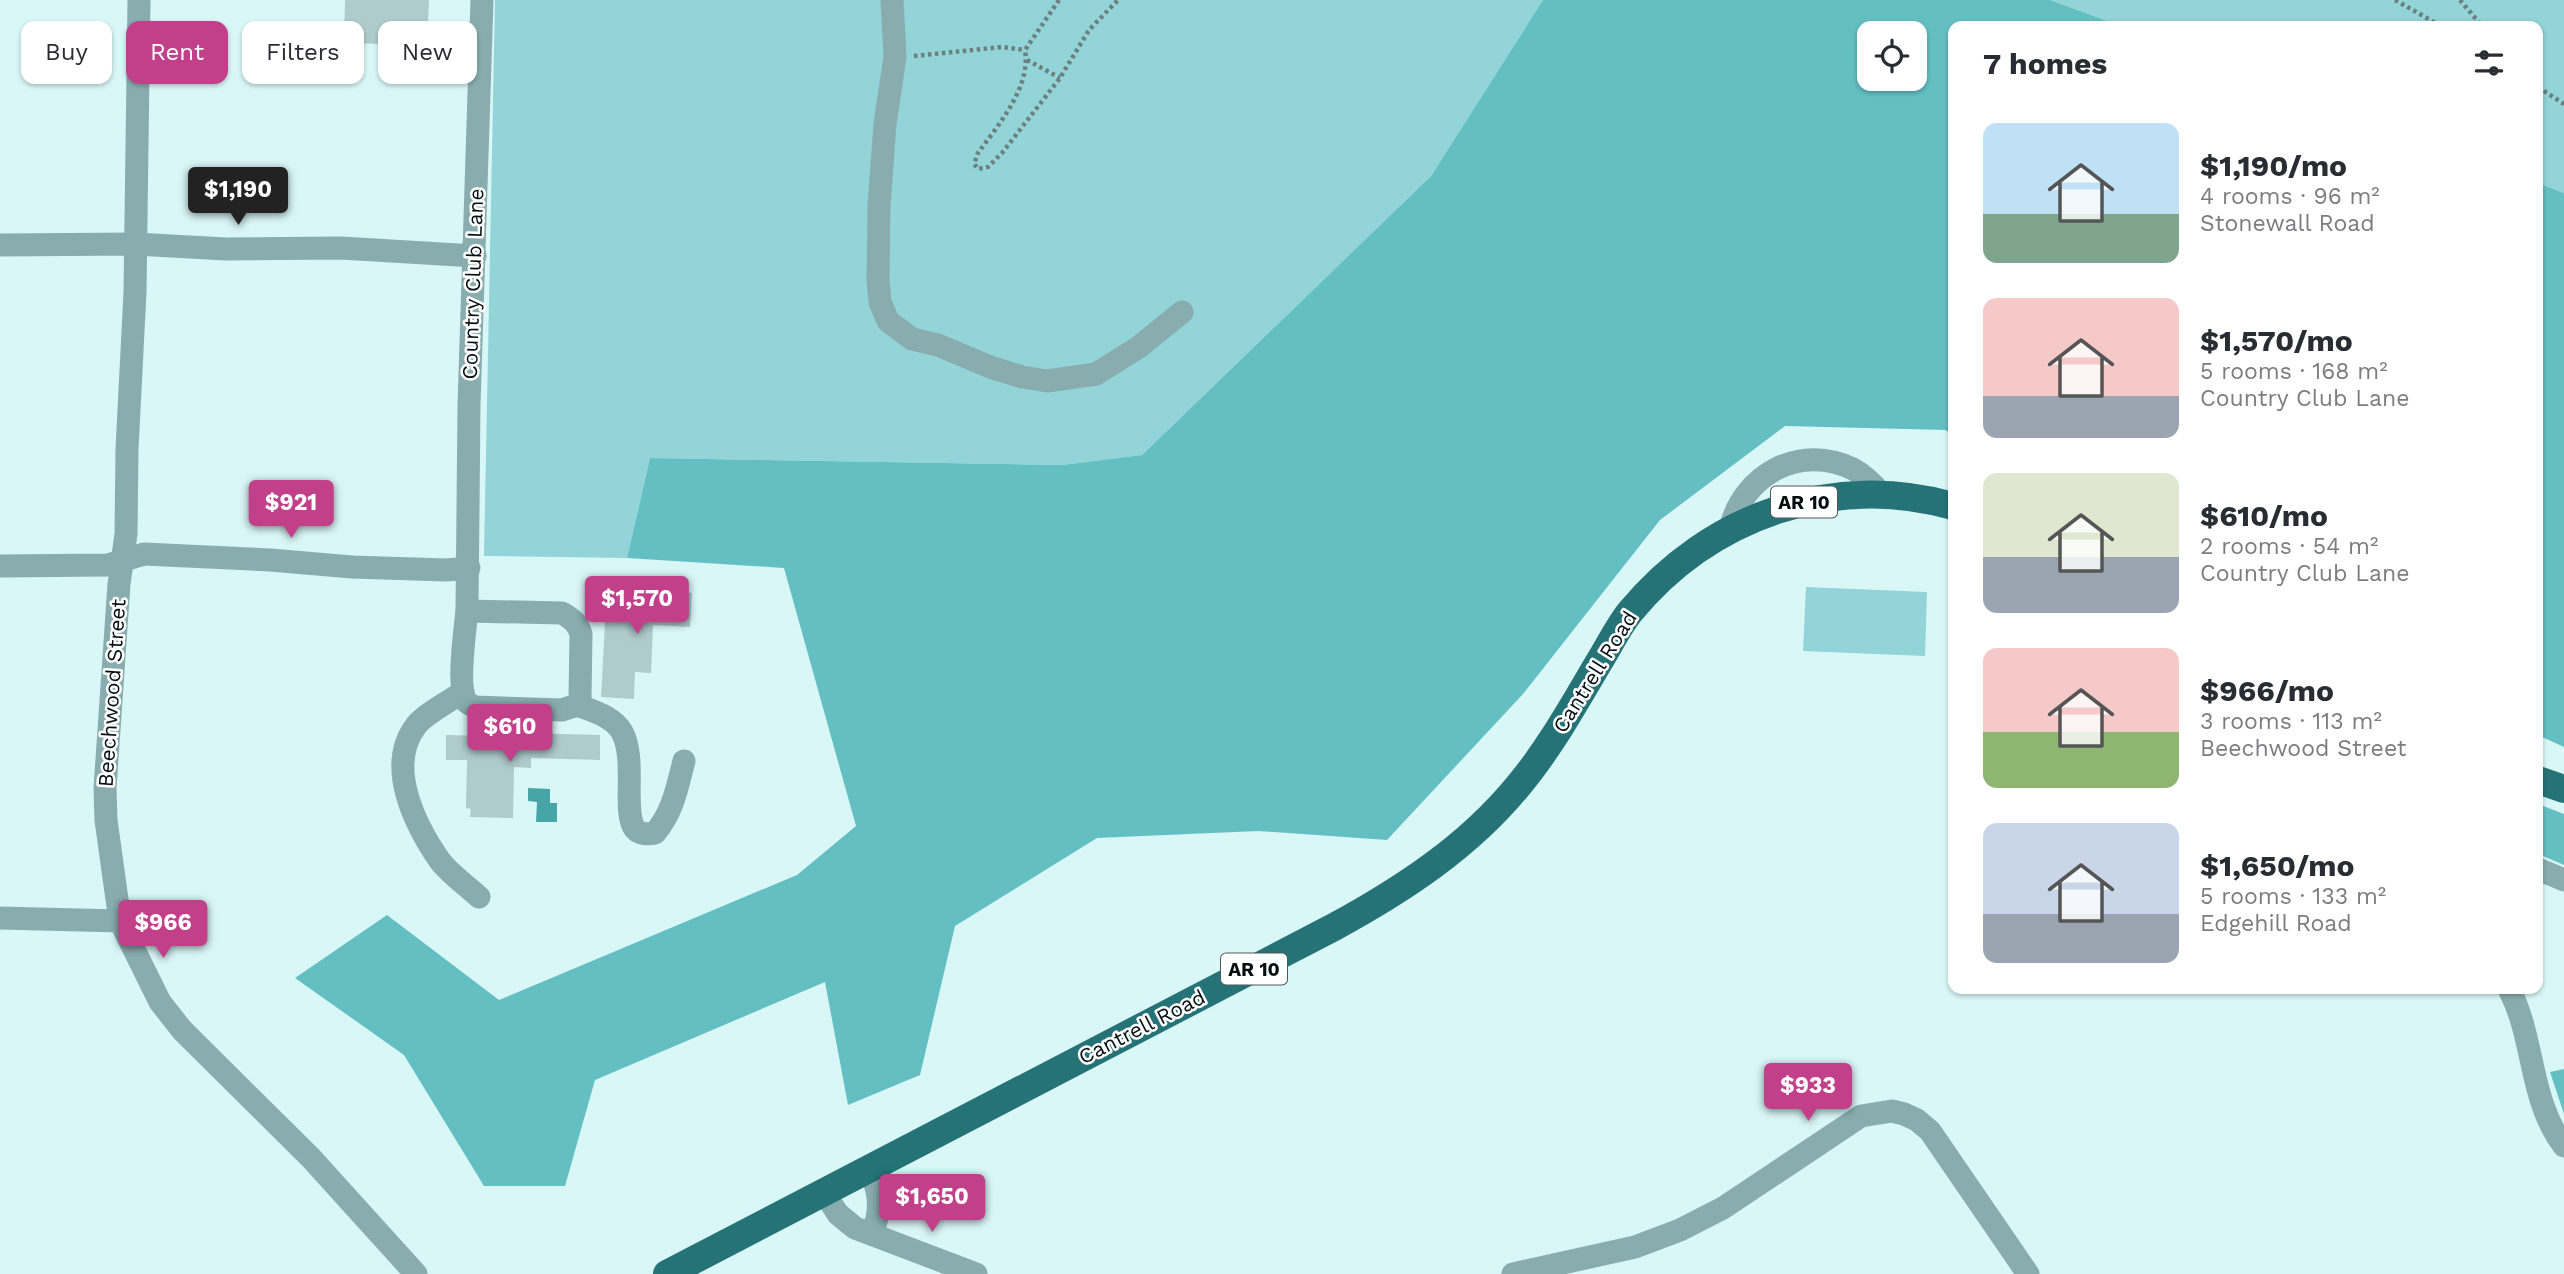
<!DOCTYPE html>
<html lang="en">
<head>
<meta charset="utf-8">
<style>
  body { margin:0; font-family:"Work Sans",sans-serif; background:#f2f2f3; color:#2b2b33; height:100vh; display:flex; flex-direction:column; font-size:26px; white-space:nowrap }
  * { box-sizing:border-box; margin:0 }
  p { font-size:23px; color:#7c7c81 }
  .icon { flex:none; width:38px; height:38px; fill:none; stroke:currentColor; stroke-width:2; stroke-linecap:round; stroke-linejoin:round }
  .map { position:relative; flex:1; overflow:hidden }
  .panel { position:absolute; left:1948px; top:21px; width:595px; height:973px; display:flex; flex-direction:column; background:#fff; border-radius:14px; box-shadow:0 2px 5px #0004 }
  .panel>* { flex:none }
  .banner { position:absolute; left:21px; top:21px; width:665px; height:63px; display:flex; gap:14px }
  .fabs { position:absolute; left:1857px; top:21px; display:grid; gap:14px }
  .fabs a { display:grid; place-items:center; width:70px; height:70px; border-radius:14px; background:#fff; box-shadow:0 2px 5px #0004; font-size:35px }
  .price { position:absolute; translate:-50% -60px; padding:0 16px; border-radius:7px; background:#c14089; color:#fff; font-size:23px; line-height:46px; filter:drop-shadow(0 2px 4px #0008) }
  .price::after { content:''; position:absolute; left:50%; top:42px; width:21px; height:16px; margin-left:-10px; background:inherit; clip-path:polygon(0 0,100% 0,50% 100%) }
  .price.current { background:#222; color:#fff }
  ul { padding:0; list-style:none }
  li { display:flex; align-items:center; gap:21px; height:175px; padding:0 35px }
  li span { display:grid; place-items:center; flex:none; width:196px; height:140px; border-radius:14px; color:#555 }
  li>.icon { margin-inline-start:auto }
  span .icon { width:84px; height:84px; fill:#fffc; stroke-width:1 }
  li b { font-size:30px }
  h2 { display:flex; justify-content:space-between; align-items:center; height:84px; padding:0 35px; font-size:30px }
  .chip { padding:0 24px; border-radius:14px; background:#fff; box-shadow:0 2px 5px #0004; font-size:24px; line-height:63px }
  .chip.current { background:#c14089; color:#fff }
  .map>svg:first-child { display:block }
  .green { fill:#92d4d7 }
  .forest { fill:#64bfc3; fill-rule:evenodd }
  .water { fill:#47a4a7 }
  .building { fill:#afcbcc }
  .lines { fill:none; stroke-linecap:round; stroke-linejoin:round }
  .path { stroke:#6d8081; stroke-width:4.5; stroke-dasharray:3.5 3.5; stroke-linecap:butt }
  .minor { stroke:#89adae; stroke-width:23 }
  .major { stroke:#257376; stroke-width:28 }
  .labels { text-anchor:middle; stroke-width:5; stroke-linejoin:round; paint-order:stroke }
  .shield { fill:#fff; stroke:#505657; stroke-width:2 }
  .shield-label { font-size:19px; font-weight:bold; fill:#050e0f }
  .street-label { font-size:21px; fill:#050e0f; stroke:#fff }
</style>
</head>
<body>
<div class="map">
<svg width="2564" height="1274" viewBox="0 0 2564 1274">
  <rect width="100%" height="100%" fill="#daf7f8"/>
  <g class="green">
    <polygon points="495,0 1543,0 1431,176 1142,455 1062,465 650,458 627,558 484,556"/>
    <polygon points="2050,0 2564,0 2564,193 2538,183 2538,26 2121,26"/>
    <polygon points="1806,587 1927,592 1925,656 1803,651"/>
  </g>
  <g class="forest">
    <path d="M 1543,0 L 2050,0 L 2121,26 L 1953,26 L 1953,434 L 1945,430 L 1785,426 L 1660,520 L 1523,694 L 1387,840 L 1258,831 L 1097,838 L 955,926 L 920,1075 L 848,1105 L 825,982 L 595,1080 L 565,1186 L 484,1186 L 404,1055 L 295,978 L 387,915 L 499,1000 L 797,875 L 856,826 L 784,568 L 627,558 L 650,458 L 1062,465 L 1142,455 L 1431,176 ZM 1914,33 L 1914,79 L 1869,79 L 1869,33 Z"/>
    <polygon points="2538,183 2564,193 2564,747 2538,735"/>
    <polygon points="2538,804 2564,814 2564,865 2538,854"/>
    <polygon points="2564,1069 2564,1114 2550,1072"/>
  </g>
  <polygon class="water" points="528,788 550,789 550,803 557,803 557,822 536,822 537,802 528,801"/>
  <g class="building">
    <polygon points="345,0 429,0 427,45 344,43"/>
    <polygon points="628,589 692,593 690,627 653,625 651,673 635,672 634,699 601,697 606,605 627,606"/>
    <polygon points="485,732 600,735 600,760 531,758 531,768 514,767 513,818 470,817 471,809 466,808 467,760 446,760 446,735 485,736"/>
  </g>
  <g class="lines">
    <g class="path">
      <path d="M 1059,0 L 1025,50 C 1031,87 999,124 978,153 L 974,164 L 978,169 L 988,167 L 1002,153 L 1060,78 L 1089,30 L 1118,0"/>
      <polyline points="2395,0 2441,26"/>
      <polyline points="2460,0 2482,26"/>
      <polyline points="914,56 1002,47 1025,50"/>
      <polyline points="1027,60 1060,78"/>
      <polyline points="2538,87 2564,104"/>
    </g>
    <g class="minor">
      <polyline points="139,0 135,292 127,449 126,534 119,584 105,788 106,820 120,921 160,1002 182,1030 311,1158 416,1274"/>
      <polyline points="892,0 895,57 885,124 879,206 878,280 880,302 888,321 912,339 938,345 990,367 1022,377 1047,381 1096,374 1139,347 1182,312"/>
      <polyline points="0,245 135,244 226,249 341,248 475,256"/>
      <path d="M 1730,530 C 1742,474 1801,443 1853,469 C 1864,475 1873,484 1882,494"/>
      <polyline points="0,566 108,565 144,554 270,560 352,567 446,570 469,568"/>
      <polyline points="467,611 469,405 482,0"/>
      <path d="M 467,611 L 562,613 C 571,618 578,623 581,634 L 580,698 L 577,705 L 562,710 L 475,707 C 472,705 468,704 466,701 C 457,688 465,629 467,611 Z"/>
      <path d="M 463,692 C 450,701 423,715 415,727 C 386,767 415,825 440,861 C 450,874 467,886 479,897"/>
      <path d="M 577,705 C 592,711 613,716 622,732 C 637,759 622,812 635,829 C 640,835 648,834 655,833 C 673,812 677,788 684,761"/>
      <polyline points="2538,869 2564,880"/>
      <polyline points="0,918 120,921"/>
      <path d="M 2509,989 C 2535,1038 2529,1101 2564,1146"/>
      <path d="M 869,1168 C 880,1192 882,1210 872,1234"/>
      <polyline points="825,1194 838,1214 855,1228 976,1274"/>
      <polyline points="1513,1274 1635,1247 1680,1230 1723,1208 1861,1116 1892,1111 1904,1114 1917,1120 1930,1131 2028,1274"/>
    </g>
    <g class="major">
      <polyline points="2538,780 2564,789"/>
      <path d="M 667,1274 L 1334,927 C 1402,890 1468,847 1518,786 C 1550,748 1574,704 1599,662 C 1609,646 1618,627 1630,612 C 1709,516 1833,472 1953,506"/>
    </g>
  </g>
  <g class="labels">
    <g class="shield">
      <rect x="1771" y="486.5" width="66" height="31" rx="5"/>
      <rect x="1221" y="953.5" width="66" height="31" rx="5"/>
    </g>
    <g class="shield-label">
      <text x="1804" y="509">AR 10</text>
      <text x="1254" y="976">AR 10</text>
    </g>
    <g class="street-label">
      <text transform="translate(473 284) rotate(-88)" y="7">Country Club Lane</text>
      <text transform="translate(1595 672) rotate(-58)" y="7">Cantrell Road</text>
      <text transform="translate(112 693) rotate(-86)" y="7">Beechwood Street</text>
      <text transform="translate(1142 1027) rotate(-27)" y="7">Cantrell Road</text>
    </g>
  </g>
</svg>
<div class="fabs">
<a><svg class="icon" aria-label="locate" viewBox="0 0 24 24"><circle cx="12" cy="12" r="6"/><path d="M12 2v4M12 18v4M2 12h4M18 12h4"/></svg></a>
</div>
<b class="price current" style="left:238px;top:227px">$1,190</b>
<b class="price" style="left:291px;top:540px">$921</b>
<b class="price" style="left:637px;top:636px">$1,570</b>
<b class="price" style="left:510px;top:764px">$610</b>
<b class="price" style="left:163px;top:960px">$966</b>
<b class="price" style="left:1808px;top:1123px">$933</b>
<b class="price" style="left:932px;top:1234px">$1,650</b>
<div class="banner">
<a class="chip">Buy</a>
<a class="chip current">Rent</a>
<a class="chip">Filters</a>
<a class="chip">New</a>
</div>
<section class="panel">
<h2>7 homes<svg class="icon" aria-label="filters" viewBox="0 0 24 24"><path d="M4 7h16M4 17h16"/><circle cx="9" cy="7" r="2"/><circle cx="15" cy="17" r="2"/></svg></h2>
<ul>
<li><span style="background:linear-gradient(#bfe0f5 65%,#7fa58c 0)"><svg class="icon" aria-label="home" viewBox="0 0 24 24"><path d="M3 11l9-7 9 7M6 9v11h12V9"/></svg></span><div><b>$1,190/mo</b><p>4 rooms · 96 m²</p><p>Stonewall Road</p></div></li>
<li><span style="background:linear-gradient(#f6c9c9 70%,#9aa5b1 0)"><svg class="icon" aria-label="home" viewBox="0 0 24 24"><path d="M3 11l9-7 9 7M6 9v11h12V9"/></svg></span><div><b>$1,570/mo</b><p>5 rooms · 168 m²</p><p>Country Club Lane</p></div></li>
<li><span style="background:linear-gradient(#dfe7d0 60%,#9aa5b1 0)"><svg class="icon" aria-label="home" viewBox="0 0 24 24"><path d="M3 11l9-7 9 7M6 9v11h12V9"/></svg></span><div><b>$610/mo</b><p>2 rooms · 54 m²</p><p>Country Club Lane</p></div></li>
<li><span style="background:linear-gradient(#f6c9c9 60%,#8fb573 0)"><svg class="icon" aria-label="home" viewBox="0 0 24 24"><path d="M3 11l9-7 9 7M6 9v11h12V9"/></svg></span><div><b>$966/mo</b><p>3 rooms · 113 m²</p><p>Beechwood Street</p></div></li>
<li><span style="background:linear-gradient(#c9d6e8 65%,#9aa5b1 0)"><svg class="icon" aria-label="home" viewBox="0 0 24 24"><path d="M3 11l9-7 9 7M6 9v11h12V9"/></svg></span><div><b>$1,650/mo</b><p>5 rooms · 133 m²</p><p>Edgehill Road</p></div></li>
</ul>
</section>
</div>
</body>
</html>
